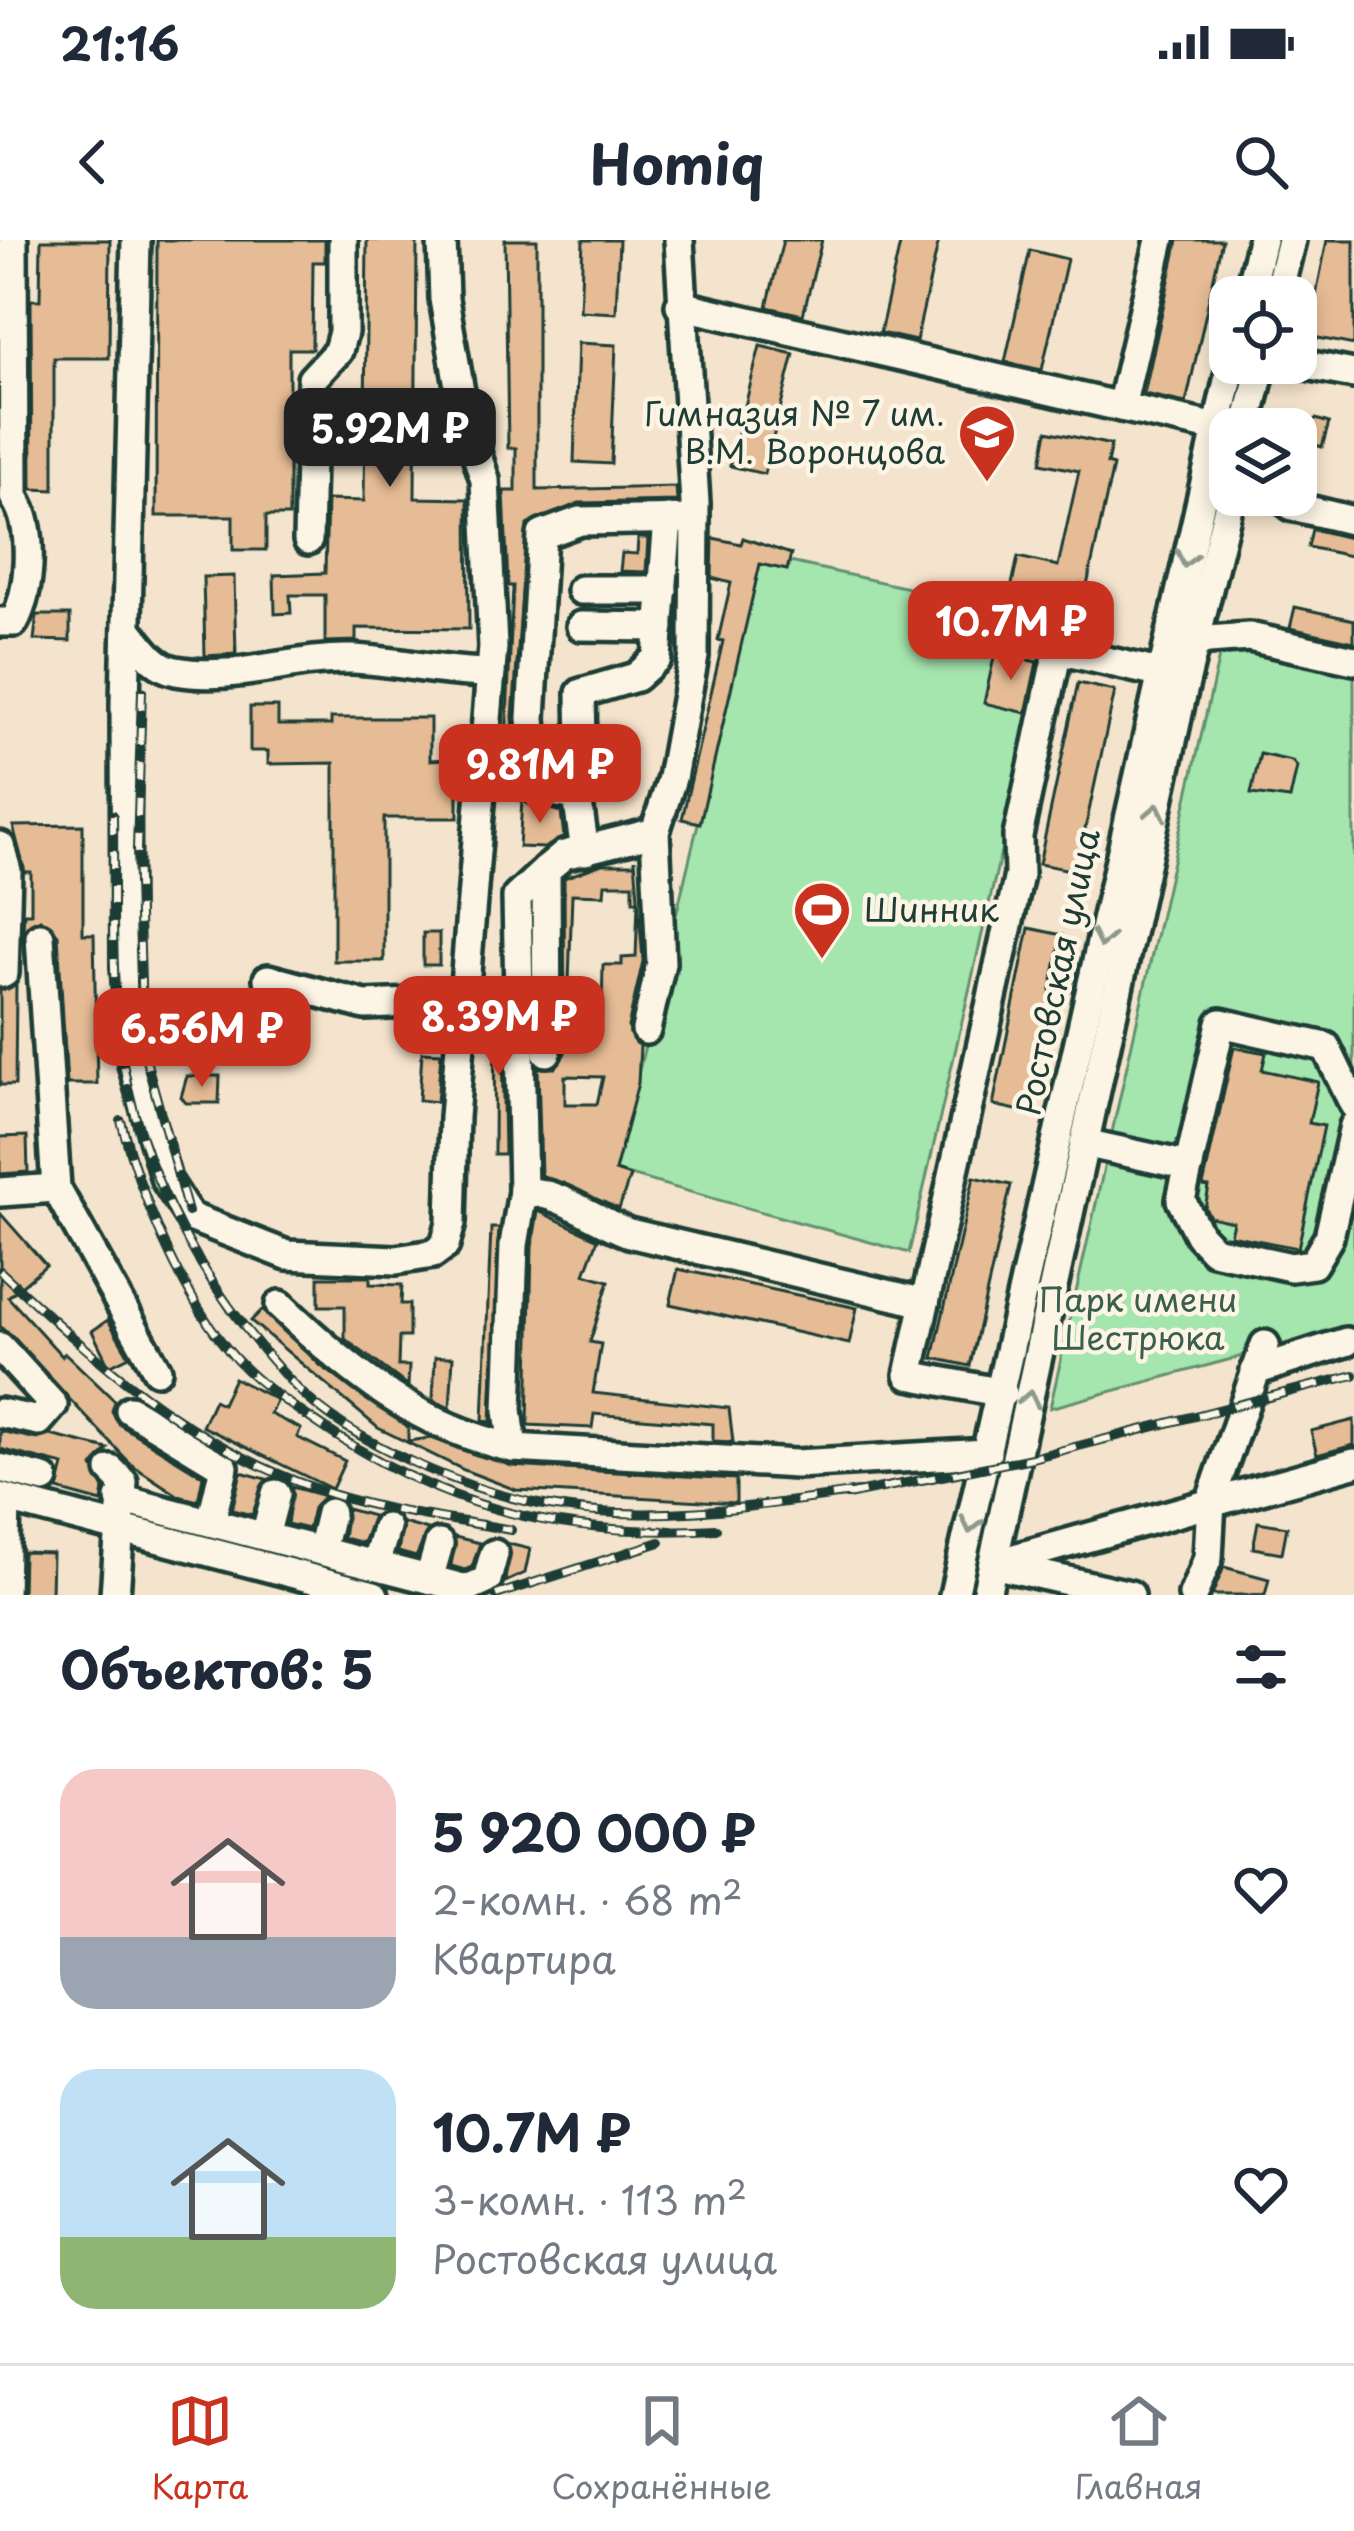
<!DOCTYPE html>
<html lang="ru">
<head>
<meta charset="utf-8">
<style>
  body { margin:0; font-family:"Playpen Sans",sans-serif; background:#f2f2f3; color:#1f2937; height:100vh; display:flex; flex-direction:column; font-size:45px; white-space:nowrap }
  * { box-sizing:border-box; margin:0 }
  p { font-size:39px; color:#747a83 }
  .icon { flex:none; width:66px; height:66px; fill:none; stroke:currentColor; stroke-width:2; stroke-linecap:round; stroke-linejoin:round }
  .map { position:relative; height:1355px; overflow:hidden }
  .side { display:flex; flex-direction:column; background:#fff; flex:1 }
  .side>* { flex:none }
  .controls { position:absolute; left:1209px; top:36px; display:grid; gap:24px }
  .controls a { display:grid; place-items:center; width:108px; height:108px; border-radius:24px; background:#fff; box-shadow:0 6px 18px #0003; font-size:60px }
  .price { position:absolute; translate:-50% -102px; padding:0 27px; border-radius:24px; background:#c8321e; color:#fff; font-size:39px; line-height:78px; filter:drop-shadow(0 3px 6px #0008) }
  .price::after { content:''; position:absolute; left:50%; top:72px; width:36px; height:27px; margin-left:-18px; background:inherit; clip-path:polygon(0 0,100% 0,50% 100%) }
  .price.selected { background:#222; color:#fff }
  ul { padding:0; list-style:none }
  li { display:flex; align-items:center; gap:36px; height:300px; padding:0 60px }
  li span { display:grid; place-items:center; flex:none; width:336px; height:240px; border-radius:36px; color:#555 }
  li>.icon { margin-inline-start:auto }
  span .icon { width:144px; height:144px; fill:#fffc; stroke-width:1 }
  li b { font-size:51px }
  h2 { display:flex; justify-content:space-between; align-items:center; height:144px; padding:0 60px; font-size:51px }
  .status { display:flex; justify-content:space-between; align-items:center; height:84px; padding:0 60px; background:#fff; direction:ltr }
  .status svg { height:33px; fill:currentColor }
  header { display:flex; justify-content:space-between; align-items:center; height:156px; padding:0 60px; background:#fff; font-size:54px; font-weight:700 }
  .dock { display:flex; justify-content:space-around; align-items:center; height:168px; border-top:3px solid #e0e1e3; background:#fff; font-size:33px; color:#747a83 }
  .dock a { display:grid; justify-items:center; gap:6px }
  .dock .selected { color:#c8321e }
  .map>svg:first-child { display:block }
  .green { fill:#a5e5ae; stroke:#629171; stroke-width:3 }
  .building { fill:#e6bc96; stroke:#1f3d34; stroke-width:3; fill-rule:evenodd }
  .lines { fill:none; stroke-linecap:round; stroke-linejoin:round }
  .minor-casing { stroke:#1f3d34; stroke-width:36 }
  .minor { stroke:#fcf5e5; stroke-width:27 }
  .rail-casing { stroke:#1f3d34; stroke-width:10 }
  .rail { stroke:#fcf5e5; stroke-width:6; stroke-dasharray:18; stroke-linecap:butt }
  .oneway { stroke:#8e998c }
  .labels { text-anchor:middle; stroke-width:9; stroke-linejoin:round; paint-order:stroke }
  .poi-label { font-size:33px; fill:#1f3d34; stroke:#fcf5e5; text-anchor:end }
  .street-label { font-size:33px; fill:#1f3d34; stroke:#fcf5e5 }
  .park-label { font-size:33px; fill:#3a5f4c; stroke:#fcf5e5 }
</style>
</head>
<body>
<div class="status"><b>21:16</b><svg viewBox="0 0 49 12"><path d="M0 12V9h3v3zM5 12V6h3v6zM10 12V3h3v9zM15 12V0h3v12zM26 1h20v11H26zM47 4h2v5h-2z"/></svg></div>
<header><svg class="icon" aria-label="back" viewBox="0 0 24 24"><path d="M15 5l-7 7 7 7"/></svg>Homiq<svg class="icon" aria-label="search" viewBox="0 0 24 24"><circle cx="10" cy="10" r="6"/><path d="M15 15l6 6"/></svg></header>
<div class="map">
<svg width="1354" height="1355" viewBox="0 0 1354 1355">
  <rect width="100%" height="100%" fill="#f5e4cd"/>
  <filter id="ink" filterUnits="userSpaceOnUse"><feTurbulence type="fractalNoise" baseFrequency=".00833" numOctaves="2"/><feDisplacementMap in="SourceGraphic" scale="24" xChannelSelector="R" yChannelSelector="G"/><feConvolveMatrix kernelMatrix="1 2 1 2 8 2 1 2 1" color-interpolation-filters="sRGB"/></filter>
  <g filter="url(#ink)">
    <g class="green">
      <polygon points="790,322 1054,380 909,1013 615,931 760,324 787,330"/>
      <polygon points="1272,408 1354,427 1354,1086 1050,1168 1220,412"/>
    </g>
    <g class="building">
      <polygon points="41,0 110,0 109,118 54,118 54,250 32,249 31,60 40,60"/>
      <polygon points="157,0 325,0 325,22 313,22 312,109 289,109 289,276 266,276 266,310 233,310 233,276 156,276"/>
      <polygon points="367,0 417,0 415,258 468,259 469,389 356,388 356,401 325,402 325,355 290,355 291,373 275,374 274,335 325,333 327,260 364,261"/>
      <polygon points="505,0 537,0 537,250 676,247 677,261 579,263 527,285 513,477 519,545 504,545 513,346 508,346 504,251 516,251 516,208 508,208"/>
      <polygon points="583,0 619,0 616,73 580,71"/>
      <polygon points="783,0 822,0 803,75 767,67"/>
      <polygon points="901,0 939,0 916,101 880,93"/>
      <polygon points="1178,0 1222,0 1186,163 1144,154"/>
      <polygon points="1327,0 1354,0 1354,105 1308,96"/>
      <polygon points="1030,10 1067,19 1042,130 1005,122"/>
      <polygon points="578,103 616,105 611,224 574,222"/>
      <polygon points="760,106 794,114 764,234 730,226"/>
      <polygon points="1316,179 1329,183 1322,207 1303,201 1307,183"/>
      <polygon points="1047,191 1111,205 1107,224 1113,226 1087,346 1081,344 1077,363 1011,349 1018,317 1058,326 1079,231 1041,223"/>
      <polygon points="1312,289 1354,299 1354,317 1308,307"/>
      <polygon points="638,298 648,298 646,332 620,331 622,313 637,314"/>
      <polygon points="713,298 741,304 743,298 791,314 787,330 760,324 700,583 682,579 723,401 718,400 731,343 712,338"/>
      <polygon points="234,336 236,414 205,416 203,337"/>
      <polygon points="1295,367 1354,380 1354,402 1290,388"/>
      <polygon points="37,375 70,375 70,401 34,400"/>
      <polygon points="995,413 1037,422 1026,473 984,463"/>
      <polygon points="1078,443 1115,451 1076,631 1039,624"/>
      <polygon points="250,467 278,467 278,485 331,485 331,478 430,478 430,520 446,519 446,544 458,544 458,578 384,578 384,721 334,721 334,523 268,524 268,511 250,511"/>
      <polygon points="1260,514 1292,521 1297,527 1290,559 1251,554"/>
      <polygon points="522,561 561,572 564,597 544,608 519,607"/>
      <polygon points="83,585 83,694 94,694 97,844 67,844 58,695 40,679 23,691 24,673 31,673 31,632 25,632 13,586"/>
      <path d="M 635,619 L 643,721 L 628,787 L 640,806 L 638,843 L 615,931 L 630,936 L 619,969 L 541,935 L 538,828 L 555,828 L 565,813 L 564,638 L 602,624 L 635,624 ZM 605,644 L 633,644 L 633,661 L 638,661 L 636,717 L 622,718 L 622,725 L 603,725 L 602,773 L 568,773 L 572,654 L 604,655 ZM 565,836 L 603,837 L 597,864 L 565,864 Z"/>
      <polygon points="1029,688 1062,695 1026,872 993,865"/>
      <rect x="423" y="693" width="16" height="32"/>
      <polygon points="16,746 15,845 0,845 0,750"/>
      <polygon points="495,748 501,748 504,914 494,914"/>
      <polygon points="1234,807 1266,813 1262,830 1318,842 1309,883 1324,886 1298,1008 1230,995 1233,982 1210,977 1205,968 1209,947 1203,946"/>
      <polygon points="422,812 441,813 437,862 419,860"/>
      <polygon points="187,836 220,836 219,863 186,863 181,857"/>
      <polygon points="27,896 28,932 0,934 0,897"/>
      <polygon points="974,937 1011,945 970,1126 933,1118"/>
      <polygon points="538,971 598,999 585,1034 609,1041 590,1102 601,1104 593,1153 729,1168 733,1202 713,1201 713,1184 594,1174 592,1188 528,1185 532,1007"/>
      <polygon points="0,973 46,1025 8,1057 62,1116 65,1113 115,1161 112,1171 120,1185 203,1236 198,1261 179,1256 132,1225 0,1086"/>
      <polygon points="491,988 499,988 491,1182 483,1181"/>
      <polygon points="678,1029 857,1068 849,1104 670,1064"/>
      <polygon points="319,1037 370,1037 370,1044 402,1045 401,1064 409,1064 409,1097 399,1097 398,1126 409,1126 408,1146 345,1099 345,1066 319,1066"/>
      <polygon points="263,1069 321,1126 408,1187 408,1201 431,1198 512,1226 736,1239 736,1263 516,1250 464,1230 378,1188 251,1081"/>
      <polygon points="108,1080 129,1116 109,1126 92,1091"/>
      <polygon points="435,1117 453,1117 450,1168 433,1160"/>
      <polygon points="234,1138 277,1160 270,1174 301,1189 297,1197 345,1221 332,1249 202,1186 214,1160 222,1164"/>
      <polygon points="1354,1180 1354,1205 1317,1215 1311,1191"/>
      <polygon points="0,1191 37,1199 50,1195 108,1209 93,1227 104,1249 102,1262 58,1250 64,1225 0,1209"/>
      <polygon points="241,1232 266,1239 252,1275 232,1270"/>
      <polygon points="292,1247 325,1256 313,1268 308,1289 287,1284"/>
      <polygon points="347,1269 373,1276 363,1303 343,1298"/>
      <polygon points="1258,1282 1287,1287 1282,1313 1253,1308"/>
      <polygon points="403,1283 428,1290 416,1317 398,1312"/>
      <polygon points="455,1297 480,1303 472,1327 465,1330 451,1326"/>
      <polygon points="509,1304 530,1309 525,1333 505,1342"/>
      <polygon points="23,1312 52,1313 51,1355 22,1355"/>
      <polygon points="1224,1327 1269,1339 1265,1355 1212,1355"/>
    </g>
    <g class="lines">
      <defs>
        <g id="minor">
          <polyline points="136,0 125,463 126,727 133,824 166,940 190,977 287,1015 396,1020 433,1014 445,1005 451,983 454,877 493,407 485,240 464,175 444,59 442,0"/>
          <polyline points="1160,0 1121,167 1217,188"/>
          <polyline points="1248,57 1262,0"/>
          <polyline points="1277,57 1291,0"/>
          <polyline points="680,65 1121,167"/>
          <polyline points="1296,123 1354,134"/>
          <polyline points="1246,189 1262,123"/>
          <polyline points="1278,255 1292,266 1354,281"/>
          <polyline points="308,300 312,139 338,111 343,92 343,0"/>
          <polyline points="581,350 663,350"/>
          <path d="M 0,382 L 14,382 C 31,352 35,286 14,257 L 13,0"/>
          <polyline points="581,386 660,387"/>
          <path d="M 128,390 C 142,407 154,427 176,431 C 234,442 294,417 352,419 C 399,421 443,433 491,433"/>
          <polyline points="1195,401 1249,397 1354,420"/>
          <polyline points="582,507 581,453 636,437 657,418 668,279"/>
          <polyline points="0,606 7,631 4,733"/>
          <polyline points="585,611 577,556 537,550 531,478 542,295 580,281 695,279"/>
          <polyline points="40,697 56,948 157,1130"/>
          <polyline points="268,739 365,765 463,761"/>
          <polyline points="646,790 661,723 655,592 672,538 694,416 695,263 679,0"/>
          <polyline points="547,812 546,630 564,615 655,592"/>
          <polyline points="1354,865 1326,807 1221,783 1181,960 1199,995 1213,1010 1291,1027 1313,1024 1329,997 1354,886"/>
          <polyline points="1084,903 1189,926"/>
          <path d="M 523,951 C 563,953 590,978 629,993 L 925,1063"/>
          <polyline points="0,952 56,948"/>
          <path d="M 280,1065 C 351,1133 415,1185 513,1208 L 796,1224 L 987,1213"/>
          <polyline points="0,1107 53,1165 39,1181 0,1173"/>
          <polyline points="1255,1131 1346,1102"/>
          <polyline points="1003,1153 909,1135 1019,635 1018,596 1058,410 1159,433"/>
          <polyline points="130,1170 224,1227 211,1282"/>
          <polyline points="513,1208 508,1170 514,1005 523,951 517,657 546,630"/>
          <polyline points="0,1228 44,1239"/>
          <polyline points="111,1230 123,1242 115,1355"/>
          <polyline points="0,1257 374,1355"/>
          <polyline points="120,1259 467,1349 487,1340 494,1314"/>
          <polyline points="265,1296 276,1254"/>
          <polyline points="321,1311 330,1273"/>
          <polyline points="993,1324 1354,1223"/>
          <polyline points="375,1325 386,1288"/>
          <polyline points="997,1325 1130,1355"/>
          <polyline points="429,1339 439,1304"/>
          <polyline points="4,1355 6,1259"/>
          <polyline points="954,1355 1232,123"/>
          <polyline points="986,1355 1182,455 1231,255"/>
          <polyline points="1193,1355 1208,1318 1211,1260 1265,1105"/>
        </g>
      </defs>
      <use href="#minor" class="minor-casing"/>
      <use href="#minor" class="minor"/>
      <defs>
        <g id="rail">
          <polyline points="142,451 137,609 143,809 188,972"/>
          <path d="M 113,575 C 114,651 110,728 120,803 C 137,932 207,1054 296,1147 C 351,1204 472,1253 550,1266 C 650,1284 759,1266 859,1252"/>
          <path d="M 121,881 C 140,954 180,1052 229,1111 C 252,1139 283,1160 313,1180 C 439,1268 562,1299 716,1289"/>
          <path d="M 0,1031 C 99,1123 184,1201 314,1248 C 376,1271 447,1278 511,1290"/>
          <polyline points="847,1255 1032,1218 1354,1135"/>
          <polyline points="496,1355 660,1302"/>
        </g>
      </defs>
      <use href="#rail" class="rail-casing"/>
      <use href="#rail" class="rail"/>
    </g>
    <defs><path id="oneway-chevron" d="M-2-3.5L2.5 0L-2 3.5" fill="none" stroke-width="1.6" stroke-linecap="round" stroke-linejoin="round" transform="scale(3)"/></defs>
    <g class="oneway">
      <use href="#oneway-chevron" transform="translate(1186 319) rotate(103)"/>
      <use href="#oneway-chevron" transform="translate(1156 572) rotate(-78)"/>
      <use href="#oneway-chevron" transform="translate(1102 699) rotate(102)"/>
      <use href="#oneway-chevron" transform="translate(1029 1159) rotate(-78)"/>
      <use href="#oneway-chevron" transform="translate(971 1285) rotate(103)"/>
    </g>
  </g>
  <defs>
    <symbol id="school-pin" viewBox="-11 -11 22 30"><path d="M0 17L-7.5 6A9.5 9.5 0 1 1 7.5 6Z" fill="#c8321e" stroke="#fcf5e5"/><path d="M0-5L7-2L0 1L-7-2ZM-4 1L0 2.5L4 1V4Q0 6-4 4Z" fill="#fff"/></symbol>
    <symbol id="stadium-pin" viewBox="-11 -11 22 30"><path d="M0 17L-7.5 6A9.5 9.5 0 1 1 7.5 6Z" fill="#c8321e" stroke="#fcf5e5"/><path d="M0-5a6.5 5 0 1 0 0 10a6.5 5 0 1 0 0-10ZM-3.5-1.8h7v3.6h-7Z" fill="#fff"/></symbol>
  </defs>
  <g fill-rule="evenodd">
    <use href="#school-pin" x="954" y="160" width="66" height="90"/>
    <use href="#stadium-pin" x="789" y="637" width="66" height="90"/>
  </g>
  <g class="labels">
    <g class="poi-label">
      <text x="945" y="186">Гимназия № 7 им.<tspan x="945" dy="38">В.М. Воронцова</tspan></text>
      <text x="864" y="682" text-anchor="start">Шинник</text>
    </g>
    <g class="street-label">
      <text transform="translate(1058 732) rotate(-78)" y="12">Ростовская улица</text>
    </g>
    <g class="park-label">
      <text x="1138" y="1072">Парк имени<tspan x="1138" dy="38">Шестрюка</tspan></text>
    </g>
  </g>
</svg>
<div class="controls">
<a><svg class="icon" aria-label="locate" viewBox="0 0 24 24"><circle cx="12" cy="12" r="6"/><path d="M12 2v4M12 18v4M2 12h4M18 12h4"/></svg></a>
<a><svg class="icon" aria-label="layers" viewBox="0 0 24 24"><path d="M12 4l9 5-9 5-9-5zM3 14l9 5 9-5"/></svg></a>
</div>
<b class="price selected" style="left:390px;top:250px">5.92M ₽</b>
<b class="price" style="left:1011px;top:443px">10.7M ₽</b>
<b class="price" style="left:540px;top:586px">9.81M ₽</b>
<b class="price" style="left:499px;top:838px">8.39M ₽</b>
<b class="price" style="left:202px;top:850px">6.56M ₽</b>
</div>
<section class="side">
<h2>Объектов: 5<svg class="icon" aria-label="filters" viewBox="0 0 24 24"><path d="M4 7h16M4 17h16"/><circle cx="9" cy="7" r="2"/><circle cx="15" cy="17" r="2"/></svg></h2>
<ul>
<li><span style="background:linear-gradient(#f6c9c9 70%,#9aa5b1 0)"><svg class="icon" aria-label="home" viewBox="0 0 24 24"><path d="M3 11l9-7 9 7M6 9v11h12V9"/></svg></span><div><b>5 920 000 ₽</b><p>2-комн. · 68 m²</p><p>Квартира</p></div><svg class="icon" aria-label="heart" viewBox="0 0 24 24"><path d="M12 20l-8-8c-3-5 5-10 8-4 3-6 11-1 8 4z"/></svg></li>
<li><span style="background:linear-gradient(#bfe0f5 70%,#8fb573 0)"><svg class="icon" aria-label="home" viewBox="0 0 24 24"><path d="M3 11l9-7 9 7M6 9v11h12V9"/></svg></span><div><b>10.7M ₽</b><p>3-комн. · 113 m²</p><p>Ростовская улица</p></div><svg class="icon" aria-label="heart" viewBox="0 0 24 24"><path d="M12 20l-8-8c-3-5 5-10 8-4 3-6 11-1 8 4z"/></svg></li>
</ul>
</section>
<nav class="dock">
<a class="selected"><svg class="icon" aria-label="map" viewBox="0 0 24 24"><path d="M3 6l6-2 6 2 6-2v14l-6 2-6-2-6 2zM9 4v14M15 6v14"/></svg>Карта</a>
<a><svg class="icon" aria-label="saved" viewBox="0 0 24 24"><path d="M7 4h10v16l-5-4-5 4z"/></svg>Сохранённые</a>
<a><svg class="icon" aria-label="home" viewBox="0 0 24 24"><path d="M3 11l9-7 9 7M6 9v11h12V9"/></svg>Главная</a>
</nav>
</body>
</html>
